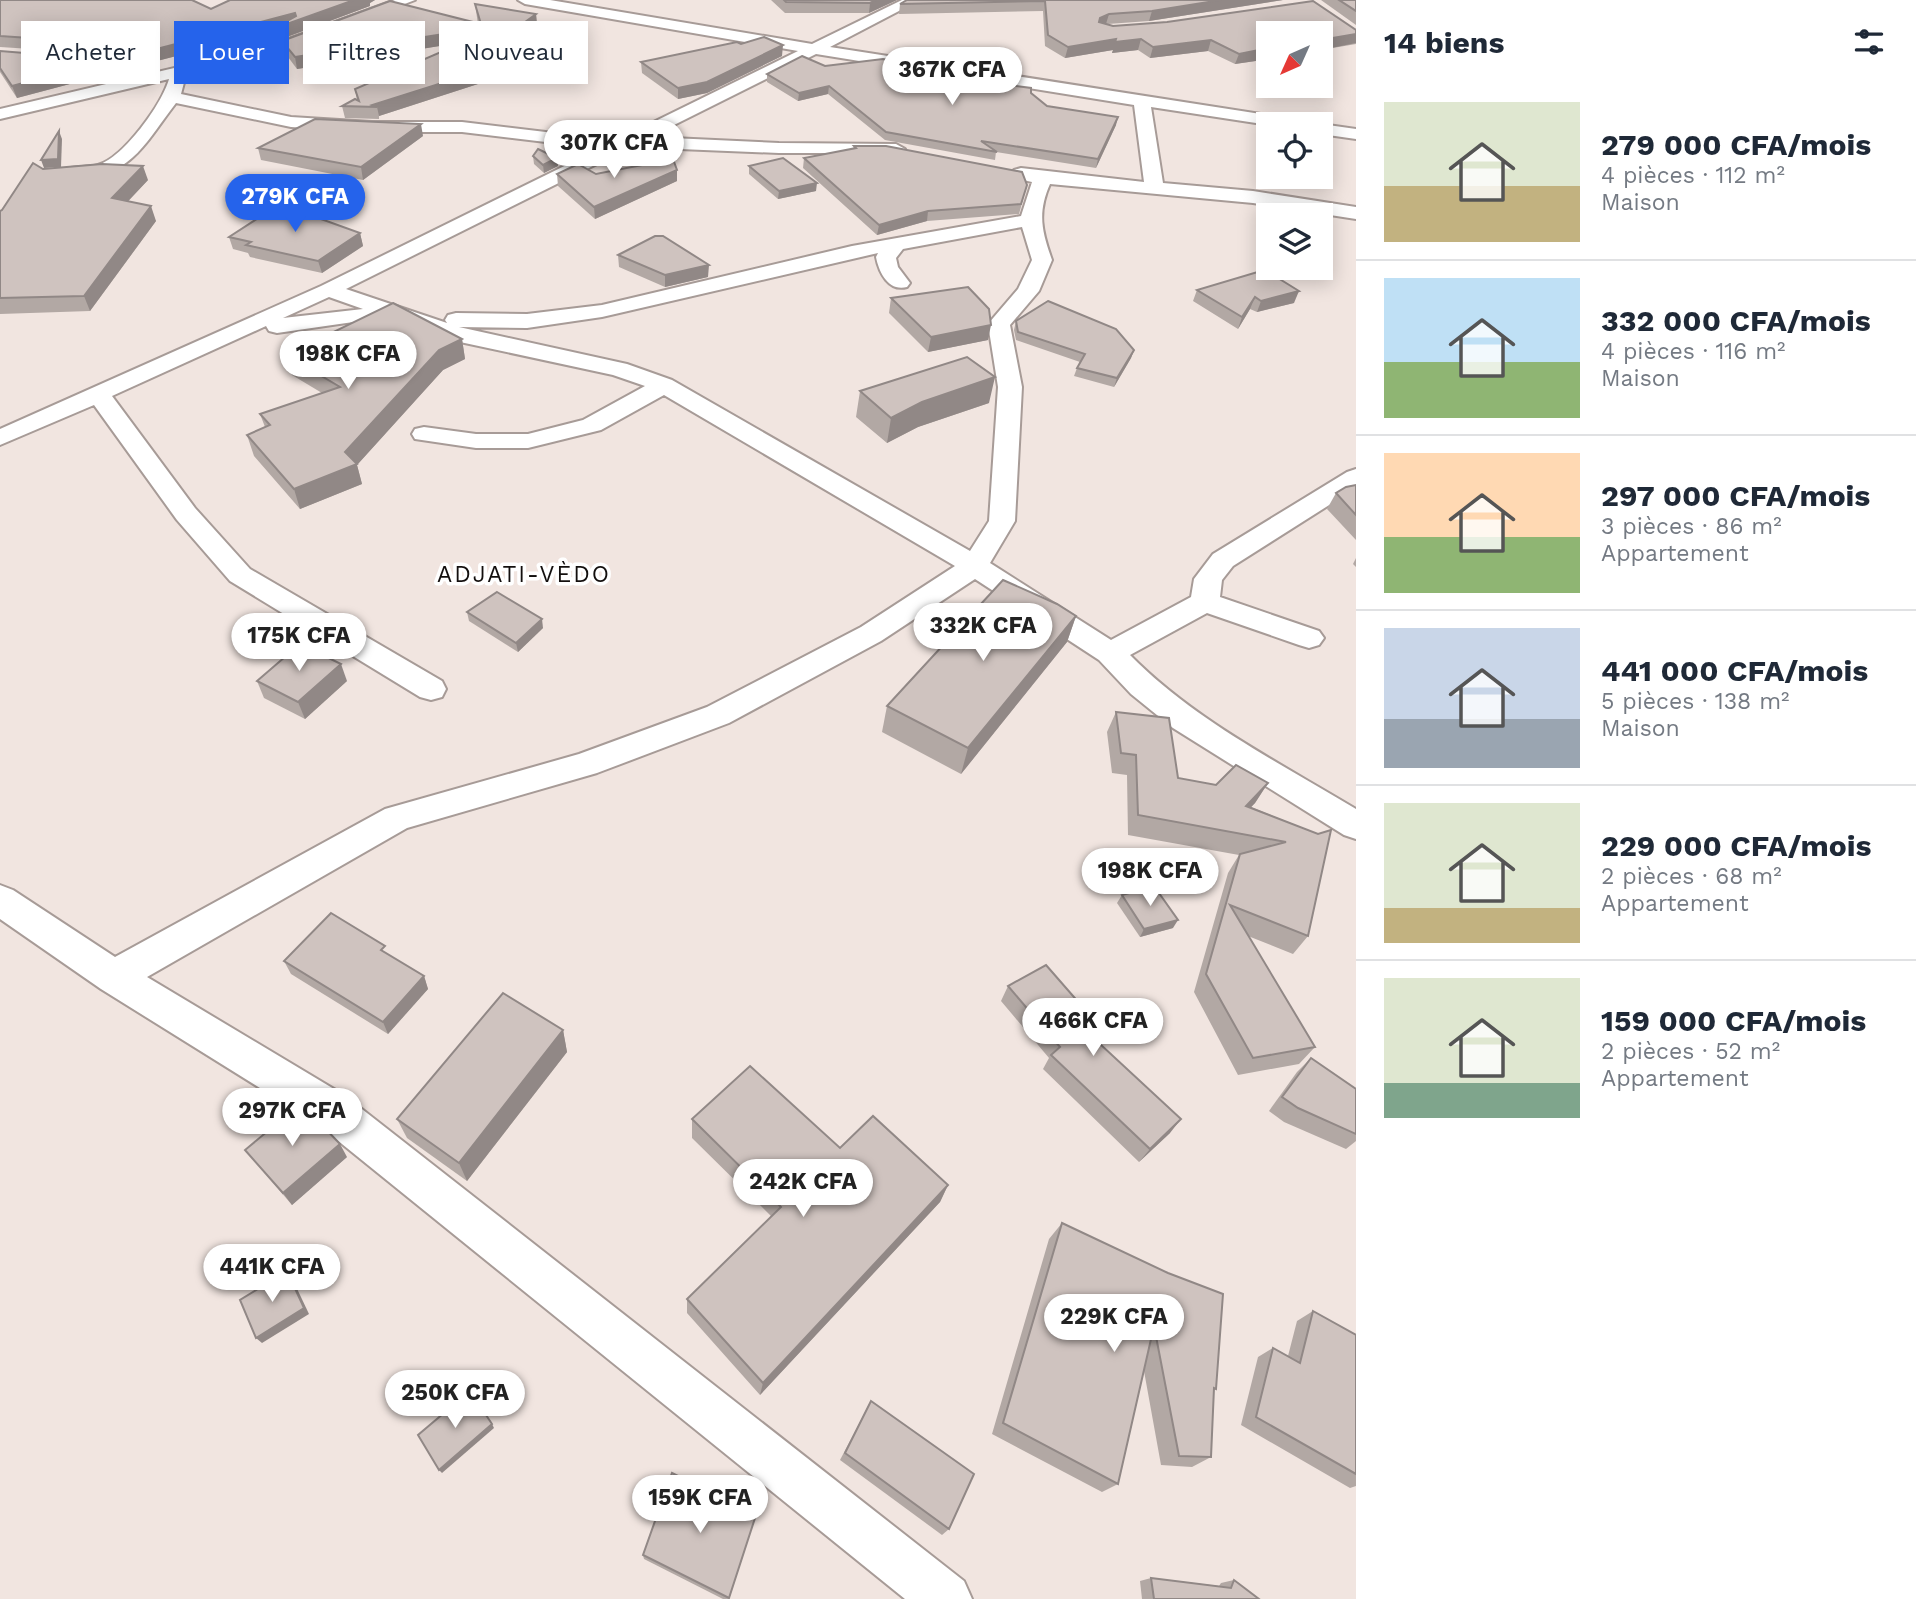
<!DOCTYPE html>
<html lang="fr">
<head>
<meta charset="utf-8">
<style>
  body { margin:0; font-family:"Work Sans",sans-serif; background:#f6f6f7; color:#1f2937; height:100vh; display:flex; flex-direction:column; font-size:26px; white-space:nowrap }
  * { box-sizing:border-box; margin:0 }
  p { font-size:23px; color:#747a83 }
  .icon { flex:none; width:38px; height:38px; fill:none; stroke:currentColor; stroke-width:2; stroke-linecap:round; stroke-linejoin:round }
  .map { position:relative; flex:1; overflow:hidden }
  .sheet { display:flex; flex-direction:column; background:#fff; width:560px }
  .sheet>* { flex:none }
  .banner { position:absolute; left:21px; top:21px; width:665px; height:63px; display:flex; gap:14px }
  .needle { width:46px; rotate:225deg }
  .buttons { position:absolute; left:1256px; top:21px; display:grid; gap:14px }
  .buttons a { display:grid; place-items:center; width:77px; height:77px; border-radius:0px; background:#fff; box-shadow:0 4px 18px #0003; font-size:35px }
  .price { position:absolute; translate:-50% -60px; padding:0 16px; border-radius:24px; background:#fff; color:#222; font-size:23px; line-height:46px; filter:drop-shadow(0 2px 4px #0008) }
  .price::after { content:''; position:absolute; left:50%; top:42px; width:21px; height:16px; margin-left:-10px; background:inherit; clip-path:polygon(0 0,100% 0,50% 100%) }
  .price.current { background:#2563eb; color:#fff }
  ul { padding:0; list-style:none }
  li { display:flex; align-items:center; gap:21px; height:175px; padding:0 28px }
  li+li { border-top:2px solid #e0e1e3 }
  li span { display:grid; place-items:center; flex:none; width:196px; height:140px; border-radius:0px; color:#555 }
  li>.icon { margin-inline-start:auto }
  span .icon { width:84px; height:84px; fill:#fffc; stroke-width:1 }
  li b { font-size:30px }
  h2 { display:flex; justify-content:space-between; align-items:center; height:84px; padding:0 28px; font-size:30px }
  .chip { padding:0 24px; border-radius:0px; background:#fff; box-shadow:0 4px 18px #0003; font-size:24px; line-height:63px }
  .chip.current { background:#2563eb; color:#fff }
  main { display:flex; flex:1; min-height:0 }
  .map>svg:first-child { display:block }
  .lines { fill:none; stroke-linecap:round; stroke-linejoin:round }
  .street-casing { stroke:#a79b97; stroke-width:4 }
  .street { fill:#fff; fill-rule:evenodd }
  .wall { fill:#b2a8a4; fill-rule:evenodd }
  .shaded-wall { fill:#918886 }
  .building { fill:#cfc3bf; stroke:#918886; stroke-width:2 }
  .labels { text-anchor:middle; stroke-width:7; stroke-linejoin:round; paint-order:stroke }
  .quarter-label { font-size:23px; letter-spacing:2px; fill:#130f0e; stroke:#fff }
</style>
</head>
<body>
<main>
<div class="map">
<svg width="1356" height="1599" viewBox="0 0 1356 1599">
  <rect width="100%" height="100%" fill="#f1e5e0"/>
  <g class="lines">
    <defs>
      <g id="street">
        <path d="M 395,0 L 415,0 L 282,51 L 186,75 L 181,94 L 291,117 L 372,122 L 462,122 L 554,133 L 625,136 L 798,51 L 525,4 L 518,0 L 550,0 L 812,44 L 902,0 L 920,0 L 830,47 L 1300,120 L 1302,124 L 1269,125 L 1151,107 L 1163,183 L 1253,191 L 1356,207 L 1356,219 L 1253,203 L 1050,184 C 1037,213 1042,232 1052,260 L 1039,291 L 1010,325 L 1022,387 L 1015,521 L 990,563 L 1111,640 L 1191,597 L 1194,579 L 1213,554 L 1347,472 L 1356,469 L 1356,488 L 1233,566 L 1222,580 L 1220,597 L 1319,631 L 1324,638 L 1319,645 L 1309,648 L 1299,645 L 1207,613 L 1130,655 C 1194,720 1278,762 1356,809 L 1356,839 L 1344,835 L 1173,728 L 1131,694 L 1099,660 L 975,579 L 881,641 L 729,723 L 597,773 L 407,828 L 147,977 L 344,1095 L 964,1581 L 972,1599 L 905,1599 L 316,1123 L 101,989 L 0,919 L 0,885 L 13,890 L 115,957 L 385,809 L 579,754 L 707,707 L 861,627 L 955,566 L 664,395 L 601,430 L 528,448 L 476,448 L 415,439 L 412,434 L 415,429 L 424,427 L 476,434 L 528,434 L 583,420 L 645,386 L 613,375 L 460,342 L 388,317 L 277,333 L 269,331 L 266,326 L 112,396 L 195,508 L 250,569 L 442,681 L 446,689 L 442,697 L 431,700 L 420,697 L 230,581 L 177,520 L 94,405 L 0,445 L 0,429 L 321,286 L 605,146 L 554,143 L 462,132 L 372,132 L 291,127 L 176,103 C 147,140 133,174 83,178 C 74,178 68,180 63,173 L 66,169 C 76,166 88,168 98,165 C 124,157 162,104 169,79 L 0,119 L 0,109 L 272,45 ZM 816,54 L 1134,105 L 1144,182 L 1021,168 L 1014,170 L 1012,174 L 1014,178 L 1032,182 L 1021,216 L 852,246 L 602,305 L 527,314 L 456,313 L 448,315 L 445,320 L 447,323 L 346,289 L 631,147 L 779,153 L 902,153 L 905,149 L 896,144 L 779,143 L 650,137 ZM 1022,227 L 1032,260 L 1018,289 L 988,324 L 998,387 L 989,521 L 970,551 L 672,380 L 627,364 L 459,327 L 527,328 L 602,317 L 878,253 L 876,257 C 879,273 889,292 907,287 L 910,283 L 898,267 L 896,258 L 903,249 ZM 329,297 L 363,309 L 283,318 Z"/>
        <polygon points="1319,124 1321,124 1356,129 1356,139 1321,134"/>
      </g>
    </defs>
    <use href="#street" class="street-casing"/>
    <use href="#street" class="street"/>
  </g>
  <g class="wall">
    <polygon points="0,0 211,9 230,0 375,0 370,3 370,6 276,41 273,31 153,62 78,52 0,47"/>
    <polygon points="771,0 897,0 869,13 785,13"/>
    <polygon points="907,0 1283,0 1149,21 1108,24 1113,26 1356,30 1356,44 1321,50 1269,33 1269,59 1235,64 1208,51 1150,58 1138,50 1112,53 1113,50 1065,58 1045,46 1043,11 899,14 900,4"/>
    <polygon points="1321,0 1356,0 1356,25"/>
    <path d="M 475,4 L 536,14 L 537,25 L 503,50 L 514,54 L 515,65 L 480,79 L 481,83 L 379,116 L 379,119 L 345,118 L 342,106 L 357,100 L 355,89 L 464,42 L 297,69 L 285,53 L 282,41 L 478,24 ZM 483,39 L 484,44 L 474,40 Z"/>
    <polygon points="741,44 782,56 707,93 678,99 642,73 641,62"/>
    <polygon points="0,51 111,60 115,72 17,98 0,72"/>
    <polygon points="825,66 930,75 1031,93 1047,106 1116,125 1096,168 996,152 995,160 885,140 828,94 798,101 767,82 767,74"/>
    <polygon points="423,136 363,180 261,160 258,148"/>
    <polygon points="854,146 1027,185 1019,214 927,221 877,235 803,168 804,158 853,149"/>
    <polygon points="533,156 558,166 544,173 534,164"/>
    <polygon points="749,166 816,191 778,199 749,174"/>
    <polygon points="43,169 148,180 128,201 156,221 90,311 0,314 0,211 2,210"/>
    <polygon points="557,174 677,181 595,219 558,186"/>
    <polygon points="360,233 363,246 322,273 250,257 248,253 233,249 229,237"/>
    <polygon points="618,255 708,277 665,287 619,267"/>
    <polygon points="1272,274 1294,303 1257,312 1250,309 1238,329 1193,301 1197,290"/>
    <polygon points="891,298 988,340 928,352 889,313"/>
    <polygon points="1016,321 1134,350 1131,358 1114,387 1074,376 1077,368 1080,362 1016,340 1014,330"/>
    <polygon points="462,339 465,359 443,370 357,465 362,484 300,509 254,456 247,435 265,427 260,414 322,393 292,375 286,355"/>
    <polygon points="860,391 989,403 918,427 887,443 856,417"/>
    <polygon points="1356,485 1356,540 1327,509 1336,493"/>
    <polygon points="1356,558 1356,567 1353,564"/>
    <polygon points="467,612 543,628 518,652 469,621"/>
    <polygon points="1076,616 1067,642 961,774 882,732 887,706"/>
    <polygon points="257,681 347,681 305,719 264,698"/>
    <polygon points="1116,712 1178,778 1216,785 1268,783 1255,803 1251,807 1318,834 1308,936 1293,954 1248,936 1315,1047 1299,1064 1238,1075 1194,992 1228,873 1239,855 1128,835 1127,775 1112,773 1107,732"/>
    <polygon points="1122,895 1173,928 1140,937 1117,903"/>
    <polygon points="284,961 424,976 428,989 388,1034 291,974"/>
    <polygon points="1008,986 1087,1012 1079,1025 1170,1133 1139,1162 1043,1069 1049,1058 1001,1001"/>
    <polygon points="563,1030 567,1052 467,1181 407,1138 397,1119"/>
    <polygon points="1311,1058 1356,1089 1356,1141 1346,1149 1284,1122 1269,1111 1297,1072"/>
    <polygon points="692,1119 840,1148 948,1185 940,1202 760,1395 687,1313 687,1299 771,1216 692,1138"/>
    <polygon points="245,1150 347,1157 292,1205"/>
    <polygon points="1062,1223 1216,1389 1214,1390 1211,1457 1192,1467 1161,1465 1144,1371 1118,1484 1102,1492 992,1434 1049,1239"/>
    <polygon points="1313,1311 1356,1335 1356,1486 1350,1488 1241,1425 1258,1357 1273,1348 1288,1356 1297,1321"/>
    <polygon points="871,1401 949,1529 942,1535 840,1460"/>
    <polygon points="756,1515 729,1599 723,1599 644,1559 643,1555"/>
    <polygon points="1151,1578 1219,1586 1221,1583 1234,1580 1259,1599 1142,1599 1140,1581"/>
  </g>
  <g class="shaded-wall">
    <polygon points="354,0 375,0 370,3 370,6 276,41 273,31 153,62 149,51 295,13"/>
    <polygon points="876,0 897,0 869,13 870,3"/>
    <polygon points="1221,0 1283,0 1149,21 1152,11"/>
    <polygon points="536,14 537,25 493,58 492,46"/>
    <polygon points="1109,14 1106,24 1098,29 1100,18"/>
    <polygon points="482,28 483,39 297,69 295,57"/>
    <polygon points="1356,34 1356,43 1321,50 1321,40"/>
    <polygon points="1116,39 1141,39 1138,50 1112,53 1113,50 1065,58 1068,47"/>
    <polygon points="1211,40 1208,51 1150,58 1153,47"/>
    <polygon points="783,45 782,56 707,93 678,99 678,88"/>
    <polygon points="1269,48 1269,59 1235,64 1239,54"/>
    <polygon points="514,54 515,65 480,79 481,83 379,116 377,107 372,105 475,69"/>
    <polygon points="111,60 115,72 17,98 12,86"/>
    <polygon points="829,86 828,94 798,101 799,93"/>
    <polygon points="1118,117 1116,125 1096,168 1098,159"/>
    <polygon points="421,124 423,136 363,180 361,167"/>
    <polygon points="59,131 62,139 61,167 44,168 41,160"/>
    <polygon points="557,158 558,166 544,173 543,165"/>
    <polygon points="143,166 148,180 118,212 112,198"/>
    <polygon points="677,170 677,181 595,219 594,207"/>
    <polygon points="817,183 816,191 778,199 779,191"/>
    <polygon points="151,206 156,221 90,311 84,296"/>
    <polygon points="928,211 927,221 877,235 879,225"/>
    <polygon points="360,233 363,246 322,273 318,261"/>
    <polygon points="709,265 708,277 665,287 665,275"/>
    <polygon points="1299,291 1294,303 1257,312 1261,301"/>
    <polygon points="1255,297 1250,309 1238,329 1242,317"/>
    <polygon points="991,325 988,340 928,352 931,337"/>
    <polygon points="462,339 465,359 443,370 357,465 362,484 300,509 294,489 345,452 439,350"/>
    <polygon points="1134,350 1131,358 1114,387 1117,378"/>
    <polygon points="995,377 989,403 918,427 887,443 891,418 922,402"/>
    <polygon points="1076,616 1067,642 961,774 968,748"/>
    <polygon points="542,619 543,628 518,652 516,643"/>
    <polygon points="341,664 347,681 305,719 298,702"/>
    <polygon points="1268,783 1255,803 1234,825 1246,806"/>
    <polygon points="1178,920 1173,928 1140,937 1144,929"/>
    <polygon points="424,976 428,989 388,1034 383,1022"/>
    <polygon points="1087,1012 1078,1027 1073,1019"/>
    <polygon points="563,1030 567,1052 467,1181 459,1163"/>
    <polygon points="1181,1119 1170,1133 1139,1162 1150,1149"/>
    <polygon points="340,1144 347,1157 292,1205 283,1193"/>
    <polygon points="948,1185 940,1202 760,1395 763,1383"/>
    <polygon points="287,1271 291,1276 309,1314 262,1343 256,1338"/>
    <polygon points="492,1424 494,1428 442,1473 439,1470"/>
  </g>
  <g class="building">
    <polygon points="0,0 192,0 211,9 230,0 354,0 273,29 296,16 295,13 149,51 74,41 0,36"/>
    <polygon points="784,0 876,0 870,3 786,2"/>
    <polygon points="907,0 1221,0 1152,11 1109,14 1100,18 1099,22 1113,26 1167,22 1313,1 1356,30 1356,34 1321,40 1321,33 1269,33 1269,48 1239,54 1211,40 1153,47 1141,39 1115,42 1116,39 1068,47 1048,35 1045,1 900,4"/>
    <polygon points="1339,0 1356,0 1356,11"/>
    <polygon points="390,1 481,24 475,4 536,14 492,46 514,54 475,69 480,71 372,105 377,107 342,106 355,99 359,101 355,89 471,39 487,45 482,28 295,57 282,41"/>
    <polygon points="764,37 783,45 707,82 678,88 641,62 737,42 741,44"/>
    <polygon points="0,51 111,60 12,86 0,68"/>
    <polygon points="802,56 825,66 883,59 930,67 930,75 1031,88 1031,93 1047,106 1118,117 1098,159 981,141 997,152 886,132 829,86 799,93 767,74"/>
    <polygon points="315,119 421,124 361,167 258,148"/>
    <polygon points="59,131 58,159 41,160"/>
    <polygon points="854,146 886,146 1022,172 1027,185 1021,204 928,211 879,225 804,158 856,148"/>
    <polygon points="538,149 557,158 543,165 533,156"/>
    <polygon points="783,158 817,183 779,191 749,166"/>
    <polygon points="673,159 677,170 594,207 557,174 578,164 596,174"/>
    <polygon points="33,163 43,169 102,164 143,166 112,198 151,206 84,296 0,298 0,211 2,210"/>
    <polygon points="282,205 360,233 318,261 246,245 251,242 229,237 269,211"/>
    <polygon points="655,236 663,236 709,265 665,275 618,255"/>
    <polygon points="1271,268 1274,268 1270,273 1299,291 1261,301 1255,297 1242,317 1197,290"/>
    <polygon points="968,287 989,309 991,325 931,337 891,298"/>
    <polygon points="1048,301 1116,329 1134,350 1117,378 1077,368 1085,354 1018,332 1016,321"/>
    <polygon points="393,303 462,339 439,350 345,452 357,464 294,489 247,435 270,425 260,414 340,387 286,355"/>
    <polygon points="967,357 995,377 922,402 891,418 860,391"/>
    <polygon points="1356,485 1356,515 1336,493 1346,487"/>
    <polygon points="1003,580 1057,604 1076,616 968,748 887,706"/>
    <polygon points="497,592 542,619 516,643 467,612"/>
    <polygon points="300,644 341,664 298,702 257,681"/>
    <polygon points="1116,712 1169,718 1178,778 1216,785 1236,765 1268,783 1246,806 1318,834 1331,830 1308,936 1230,905 1315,1047 1253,1058 1206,974 1240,854 1286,842 1138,815 1136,755 1121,753"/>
    <polygon points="1154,886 1178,920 1144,929 1122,895"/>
    <polygon points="331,913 385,946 381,950 424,976 383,1022 284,961"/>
    <polygon points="1046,965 1087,1012 1073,1019 1181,1119 1150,1149 1051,1055 1060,1047 1008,986"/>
    <polygon points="503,993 563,1030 459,1163 397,1119"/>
    <polygon points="1311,1058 1356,1089 1356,1134 1298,1108 1282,1097"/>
    <polygon points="750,1066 840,1148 873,1116 948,1185 763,1383 687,1299 781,1207 692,1119"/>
    <polygon points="298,1106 321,1124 340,1144 283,1193 245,1150"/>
    <polygon points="1062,1223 1168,1273 1223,1294 1216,1389 1214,1388 1211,1457 1179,1456 1154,1326 1118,1484 1003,1423"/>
    <polygon points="287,1271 304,1308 256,1338 240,1300"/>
    <polygon points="1313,1311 1356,1335 1356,1474 1256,1417 1273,1348 1300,1363"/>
    <polygon points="470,1391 492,1424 439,1470 418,1435"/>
    <polygon points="871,1401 974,1474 949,1529 845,1453"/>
    <polygon points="672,1473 756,1515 729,1598 643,1555"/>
    <polygon points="1151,1578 1231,1588 1234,1580 1259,1599 1154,1599"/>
  </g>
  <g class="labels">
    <g class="quarter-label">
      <text x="524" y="582">ADJATI-VÈDO</text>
    </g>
  </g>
</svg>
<div class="buttons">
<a><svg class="needle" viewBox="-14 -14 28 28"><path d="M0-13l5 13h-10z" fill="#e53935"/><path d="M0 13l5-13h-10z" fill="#747a83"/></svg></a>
<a><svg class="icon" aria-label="locate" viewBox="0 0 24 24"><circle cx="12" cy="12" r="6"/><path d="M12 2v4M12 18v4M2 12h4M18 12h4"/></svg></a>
<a><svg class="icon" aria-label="layers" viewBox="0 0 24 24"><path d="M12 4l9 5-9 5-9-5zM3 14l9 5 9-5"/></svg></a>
</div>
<b class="price" style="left:952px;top:107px">367K CFA</b>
<b class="price" style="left:614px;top:180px">307K CFA</b>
<b class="price current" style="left:295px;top:234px">279K CFA</b>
<b class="price" style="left:348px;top:391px">198K CFA</b>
<b class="price" style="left:983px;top:663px">332K CFA</b>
<b class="price" style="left:299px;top:673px">175K CFA</b>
<b class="price" style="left:1150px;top:908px">198K CFA</b>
<b class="price" style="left:1093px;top:1058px">466K CFA</b>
<b class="price" style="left:292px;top:1148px">297K CFA</b>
<b class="price" style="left:803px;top:1219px">242K CFA</b>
<b class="price" style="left:272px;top:1304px">441K CFA</b>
<b class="price" style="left:1114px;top:1354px">229K CFA</b>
<b class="price" style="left:455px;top:1430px">250K CFA</b>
<b class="price" style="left:700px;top:1535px">159K CFA</b>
<div class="banner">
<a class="chip">Acheter</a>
<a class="chip current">Louer</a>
<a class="chip">Filtres</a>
<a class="chip">Nouveau</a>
</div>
</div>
<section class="sheet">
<h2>14 biens<svg class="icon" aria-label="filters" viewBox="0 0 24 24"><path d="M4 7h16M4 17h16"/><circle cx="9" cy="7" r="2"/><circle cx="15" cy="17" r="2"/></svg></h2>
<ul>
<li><span style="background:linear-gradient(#dfe7d0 60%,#c2b280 0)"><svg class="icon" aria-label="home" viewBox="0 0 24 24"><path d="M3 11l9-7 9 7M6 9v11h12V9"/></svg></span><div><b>279 000 CFA/mois</b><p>4 pièces · 112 m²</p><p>Maison</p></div></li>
<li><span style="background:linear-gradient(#bfe0f5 60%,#8fb573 0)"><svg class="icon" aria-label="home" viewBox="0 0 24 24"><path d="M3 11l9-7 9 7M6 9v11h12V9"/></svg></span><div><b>332 000 CFA/mois</b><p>4 pièces · 116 m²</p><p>Maison</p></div></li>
<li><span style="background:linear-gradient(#ffd9b3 60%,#8fb573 0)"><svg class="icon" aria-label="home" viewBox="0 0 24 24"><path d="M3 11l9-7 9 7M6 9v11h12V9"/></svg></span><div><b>297 000 CFA/mois</b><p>3 pièces · 86 m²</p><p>Appartement</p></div></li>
<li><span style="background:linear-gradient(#c9d6e8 65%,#9aa5b1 0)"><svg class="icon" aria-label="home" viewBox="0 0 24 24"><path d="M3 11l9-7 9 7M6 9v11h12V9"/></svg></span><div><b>441 000 CFA/mois</b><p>5 pièces · 138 m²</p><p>Maison</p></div></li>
<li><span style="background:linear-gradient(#dfe7d0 75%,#c2b280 0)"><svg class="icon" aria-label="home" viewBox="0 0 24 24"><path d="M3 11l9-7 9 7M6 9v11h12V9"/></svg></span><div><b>229 000 CFA/mois</b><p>2 pièces · 68 m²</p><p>Appartement</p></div></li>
<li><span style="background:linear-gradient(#dfe7d0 75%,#7fa58c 0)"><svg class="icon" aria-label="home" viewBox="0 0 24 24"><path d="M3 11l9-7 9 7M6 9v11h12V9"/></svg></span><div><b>159 000 CFA/mois</b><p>2 pièces · 52 m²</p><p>Appartement</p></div></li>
</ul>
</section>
</main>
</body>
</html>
